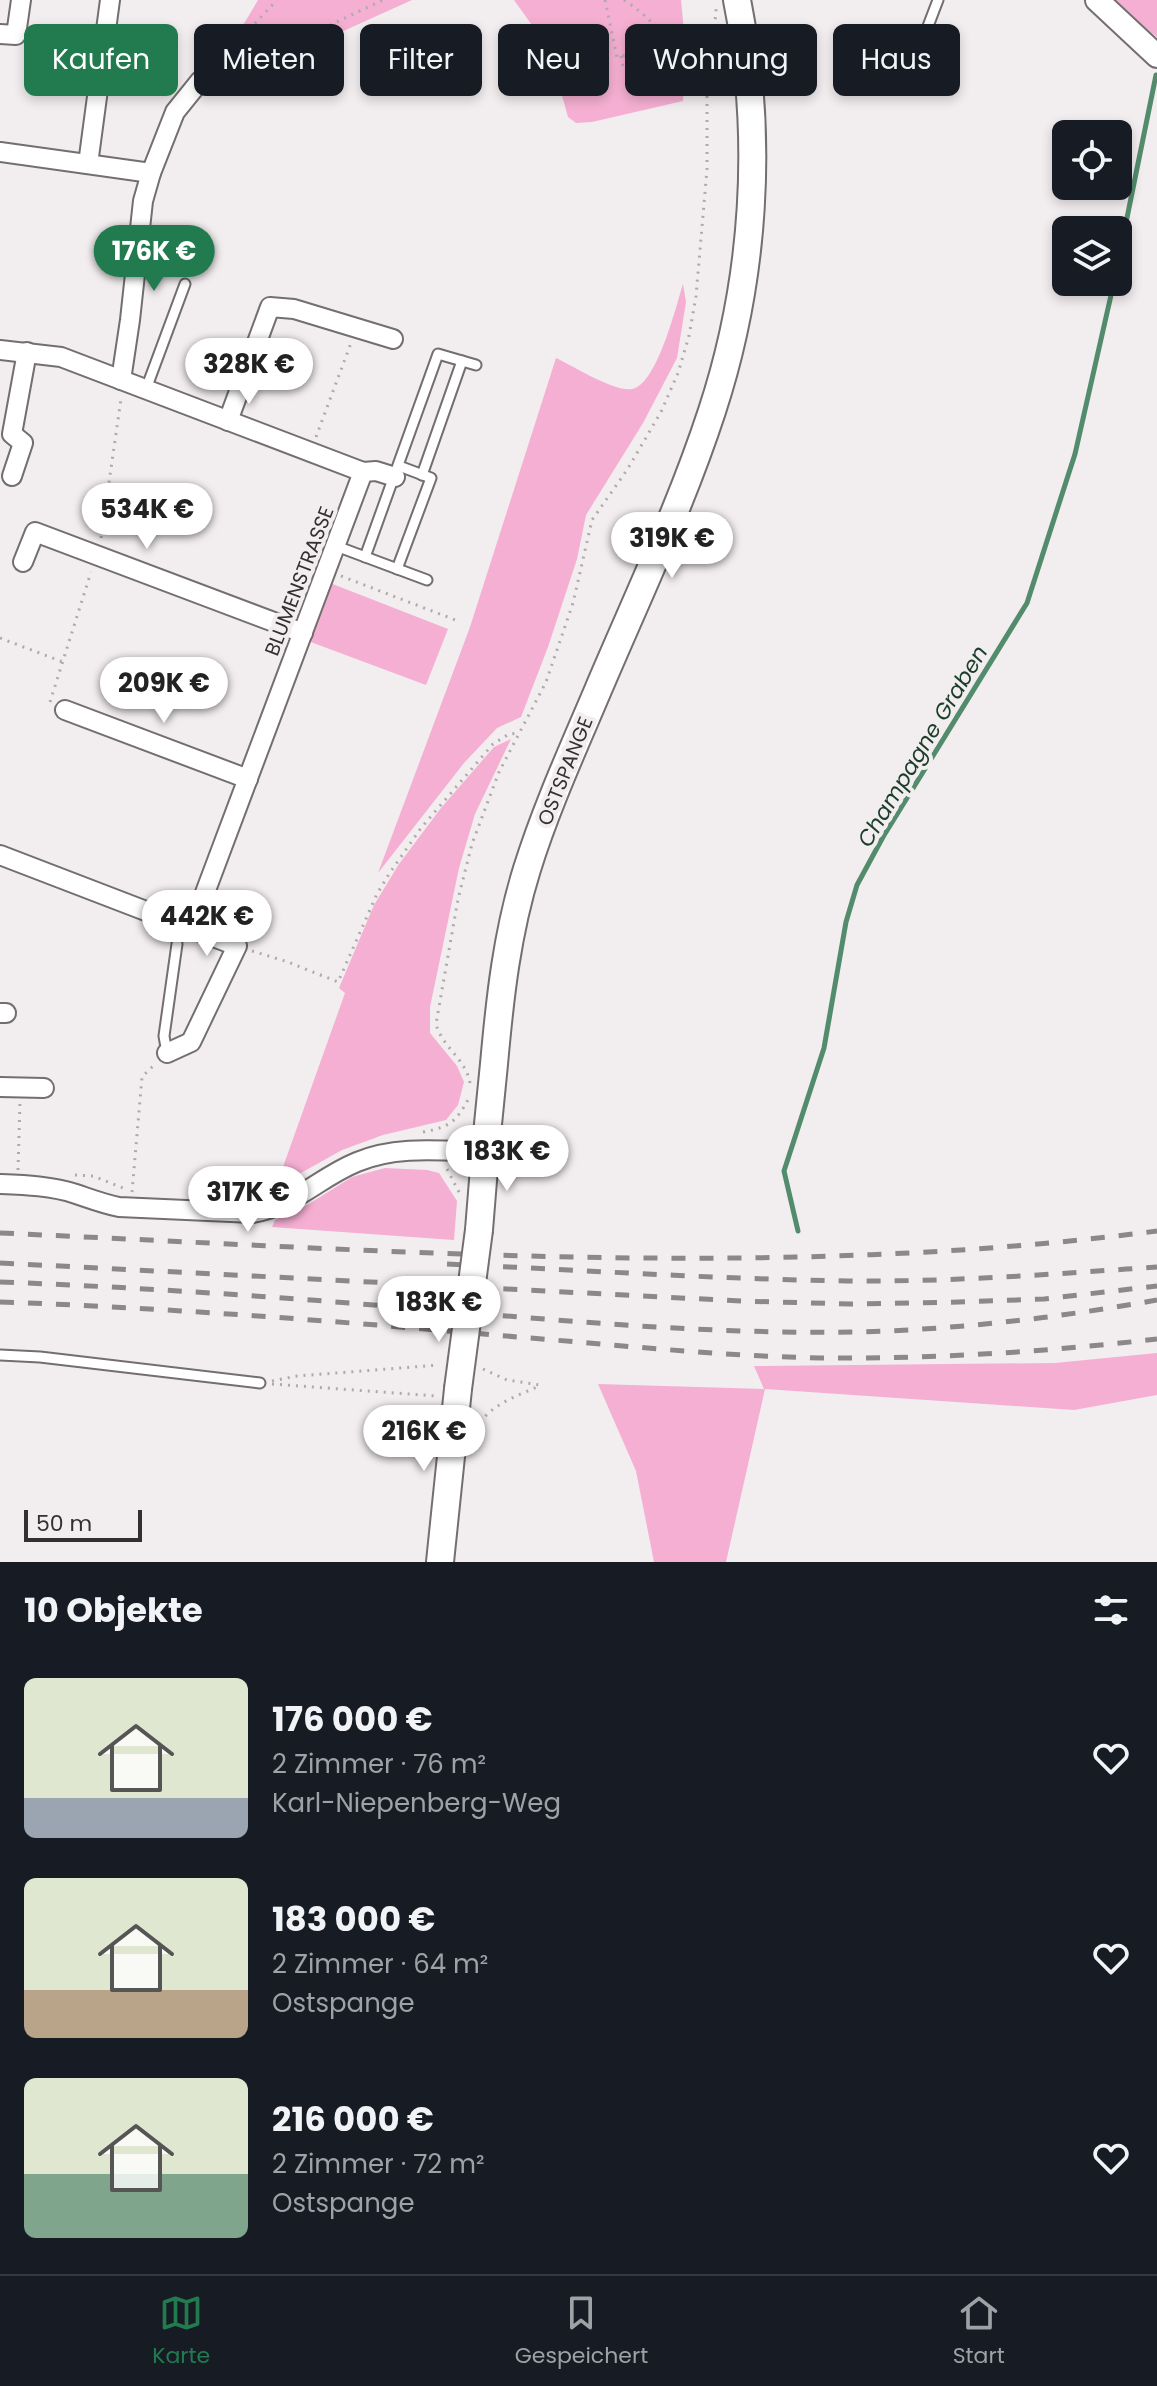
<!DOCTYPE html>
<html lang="de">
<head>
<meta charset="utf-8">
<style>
  body { margin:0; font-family:Poppins,sans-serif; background:#242831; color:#f1f3f6; height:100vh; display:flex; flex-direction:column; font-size:30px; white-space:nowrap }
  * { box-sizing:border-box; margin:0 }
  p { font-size:26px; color:#9ea1a6 }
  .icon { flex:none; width:44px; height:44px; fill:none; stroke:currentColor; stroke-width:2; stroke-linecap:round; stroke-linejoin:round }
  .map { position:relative; height:1562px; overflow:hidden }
  .drawer { display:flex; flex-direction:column; background:#171b24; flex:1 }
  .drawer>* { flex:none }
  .top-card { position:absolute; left:24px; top:24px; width:1110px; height:72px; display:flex; gap:16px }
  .controls { position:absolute; left:1052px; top:120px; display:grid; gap:16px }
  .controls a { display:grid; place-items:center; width:80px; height:80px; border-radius:12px; background:#171b24; box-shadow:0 4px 12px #0003; font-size:40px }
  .scale { position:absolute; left:24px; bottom:20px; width:118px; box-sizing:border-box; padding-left:8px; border:4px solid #323031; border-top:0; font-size:22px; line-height:28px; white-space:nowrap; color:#323031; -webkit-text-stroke:6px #f2edef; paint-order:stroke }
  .price { position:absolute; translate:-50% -68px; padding:0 18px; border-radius:28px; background:#fff; color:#222; font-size:26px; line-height:52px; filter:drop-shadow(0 2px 4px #0008) }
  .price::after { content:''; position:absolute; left:50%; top:48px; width:24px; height:18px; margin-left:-12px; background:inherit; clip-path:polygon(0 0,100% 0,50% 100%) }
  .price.current { background:#227b4f; color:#fff }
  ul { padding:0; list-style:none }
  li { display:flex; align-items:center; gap:24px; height:200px; padding:0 24px }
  li span { display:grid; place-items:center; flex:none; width:224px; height:160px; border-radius:12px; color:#555 }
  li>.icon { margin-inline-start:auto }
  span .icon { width:96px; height:96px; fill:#fffc; stroke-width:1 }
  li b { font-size:34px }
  h2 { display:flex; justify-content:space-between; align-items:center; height:96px; padding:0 24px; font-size:34px }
  .pill { padding:0 28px; border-radius:12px; background:#171b24; box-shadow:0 4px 12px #0003; font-size:28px; line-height:72px }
  .pill.current { background:#227b4f; color:#fff }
  .menu { display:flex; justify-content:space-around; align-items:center; height:112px; border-top:2px solid #363941; background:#171b24; font-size:22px; color:#9ea1a6 }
  .menu a { display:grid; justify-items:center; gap:4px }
  .menu .current { color:#227b4f }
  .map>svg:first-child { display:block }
  .green { fill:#f5afd2 }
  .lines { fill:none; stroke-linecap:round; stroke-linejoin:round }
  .stream { stroke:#538c6c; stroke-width:5 }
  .service-casing { stroke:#736e70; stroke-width:13 }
  .minor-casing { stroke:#736e70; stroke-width:22 }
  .tertiary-casing { stroke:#736e70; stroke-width:26 }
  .secondary-casing { stroke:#736e70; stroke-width:30 }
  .path { stroke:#aeaaac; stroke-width:3; stroke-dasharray:2 6; stroke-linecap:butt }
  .service { stroke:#fff; stroke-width:9 }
  .minor { stroke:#fff; stroke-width:18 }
  .tertiary { stroke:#fff; stroke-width:22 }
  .secondary { stroke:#fff; stroke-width:26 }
  .rail { stroke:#8b8889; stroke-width:5; stroke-dasharray:14 14; stroke-linecap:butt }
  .secondary-bridge-casing { stroke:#736e70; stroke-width:30; stroke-linecap:butt }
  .secondary-bridge { stroke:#fff; stroke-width:26 }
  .labels { text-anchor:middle; stroke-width:8; stroke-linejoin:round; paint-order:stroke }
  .street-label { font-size:20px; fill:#323031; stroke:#f2edef }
  .water-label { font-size:22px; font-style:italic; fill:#1b3e2b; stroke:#f2edef }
</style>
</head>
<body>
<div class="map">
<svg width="1157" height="1562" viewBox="0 0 1157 1562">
  <rect width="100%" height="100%" fill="#f2edef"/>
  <g class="green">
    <polygon points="258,0 412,0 213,90 199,77 245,22"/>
    <polygon points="514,0 681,0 686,53 683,101 592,122 576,123 568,117 549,49"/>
    <polygon points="1115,0 1157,0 1157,37 1135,20"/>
    <path d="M 683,284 L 686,302 L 677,358 L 643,423 L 586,515 L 577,559 L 548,647 L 521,717 L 497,728 L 464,763 L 378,873 L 470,627 L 556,358 C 573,366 614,392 632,389 C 657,385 676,306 683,284 Z"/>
    <polygon points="330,583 448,629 426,685 308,641"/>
    <polygon points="511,739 475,814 459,868 430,1007 430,1033 457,1066 464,1082 458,1105 446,1120 383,1135 342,1150 283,1183 278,1181 345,993 339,988 374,905 399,864 441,808 494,747"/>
    <polygon points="385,1168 427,1170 439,1173 457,1201 454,1240 272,1227 275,1220 309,1204 352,1177"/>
    <polygon points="1157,1353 1157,1395 1074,1410 765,1389 726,1562 654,1562 636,1471 598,1384 764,1389 754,1366 1055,1363"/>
  </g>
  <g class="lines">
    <g class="stream">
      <polyline points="1118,262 1156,75"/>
      <polyline points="798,1231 784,1171 824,1048 846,922 857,885 883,837 1027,603 1075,454 1114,282"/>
    </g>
    <defs>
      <g id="service">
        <polyline points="909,76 938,0"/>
        <polyline points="146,389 185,284"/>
        <polyline points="422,475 462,361"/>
        <polyline points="336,546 427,580"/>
        <polyline points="365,557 438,354 476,365"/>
        <polyline points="397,569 431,478 399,466"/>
        <polyline points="167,1053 164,1036 177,944"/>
        <polyline points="0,1355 40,1357 260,1383"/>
      </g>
      <g id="minor">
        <polyline points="0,34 16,35 21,0"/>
        <polyline points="0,152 151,173"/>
        <polyline points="88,164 110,0"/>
        <polyline points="0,350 61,357 363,472 376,471 395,477"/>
        <polyline points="121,380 130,320 143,201 151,173 175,112 200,81"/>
        <polyline points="228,421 270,307 294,309 393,339"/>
        <polyline points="12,476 23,443 12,434 27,352"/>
        <polyline points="23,562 35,532 303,633"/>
        <polyline points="65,710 248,779"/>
        <polyline points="0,855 237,946 191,1042 167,1053"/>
        <polyline points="191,930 363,472"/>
        <polyline points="0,1013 6,1013"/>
        <polyline points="0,1087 44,1088"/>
        <path d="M 0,1184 C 25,1185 52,1186 76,1194 C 91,1199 104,1204 119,1207 L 253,1213 C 297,1205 318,1178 357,1162 C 397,1145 443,1151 485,1152"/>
      </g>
      <polyline id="tertiary" points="1097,0 1157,56"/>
      <g id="secondary">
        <path d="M 479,1230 C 483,1174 488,1119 494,1064 C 500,997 507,933 527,869 C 546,808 573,749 598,690 C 637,598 681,506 712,411 C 755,280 764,136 737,0"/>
        <polyline points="440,1562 458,1389"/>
      </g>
    </defs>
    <use href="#service" class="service-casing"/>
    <use href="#minor" class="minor-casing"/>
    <use href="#tertiary" class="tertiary-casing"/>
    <use href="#secondary" class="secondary-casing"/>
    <g class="path">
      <polyline points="605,0 617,57 673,46"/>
      <path d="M 624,0 C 657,21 678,53 700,85 L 707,91"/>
      <polyline points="621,56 623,66"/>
      <polyline points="211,70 277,0"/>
      <polyline points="214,80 383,0"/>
      <polyline points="316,437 351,343"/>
      <polyline points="101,538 121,399"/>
      <polyline points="341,576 458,621"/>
      <polyline points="0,638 63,662"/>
      <polyline points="50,702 91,572"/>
      <polyline points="252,951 288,962 338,982 377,894 389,874 421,828 493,744 509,734 520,733"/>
      <path d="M 470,1083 C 466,1059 442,1047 436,1024 L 458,899 L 472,844 L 499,772 L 546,682 L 573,603 L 592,520 L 627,470 L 661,412 L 678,373 L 689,336 L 696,296 L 707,169 L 707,46 L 716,16 L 716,8"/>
      <path d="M 423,1132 C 450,1127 456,1122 469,1098"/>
      <polyline points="447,1169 460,1194"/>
      <polyline points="18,1170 20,1102"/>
      <polyline points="75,1175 93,1176 128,1190"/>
      <polyline points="132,1192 142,1077 154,1065"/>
      <polyline points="483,1369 507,1380 540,1385"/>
      <polyline points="272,1381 297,1376 439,1365"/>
      <polyline points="272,1384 436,1396"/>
      <path d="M 476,1429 C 488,1406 514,1397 537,1387"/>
    </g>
    <use href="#service" class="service"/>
    <use href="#minor" class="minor"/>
    <use href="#tertiary" class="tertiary"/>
    <use href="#secondary" class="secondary"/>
    <g class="rail">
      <path d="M 0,1233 C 385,1250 773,1281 1157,1231"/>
      <polyline points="0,1263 741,1301 850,1304 959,1302 1044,1299 1157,1286"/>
      <path d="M 447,1264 C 581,1270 714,1279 848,1281 C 951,1282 1054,1274 1157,1267"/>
      <path d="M 0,1282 C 133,1287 266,1296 398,1307 C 560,1320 724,1337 887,1331 C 977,1327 1068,1316 1157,1300"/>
      <path d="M 0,1302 C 173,1308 346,1322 518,1337 C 618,1345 719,1356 820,1358 C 933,1359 1045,1352 1157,1339"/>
    </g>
    <defs>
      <polyline id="secondary-bridge" points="458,1389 479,1230"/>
    </defs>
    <use href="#secondary-bridge" class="secondary-bridge-casing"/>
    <use href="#secondary-bridge" class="secondary-bridge"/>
  </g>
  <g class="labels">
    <g class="street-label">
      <text transform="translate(299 581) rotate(-69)" y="7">BLUMENSTRASSE</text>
      <text transform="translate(565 771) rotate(-68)" y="7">OSTSPANGE</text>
    </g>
    <g class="water-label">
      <text transform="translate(922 746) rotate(-59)" y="8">Champagne Graben</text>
    </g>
  </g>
</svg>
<div class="controls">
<a><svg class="icon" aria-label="locate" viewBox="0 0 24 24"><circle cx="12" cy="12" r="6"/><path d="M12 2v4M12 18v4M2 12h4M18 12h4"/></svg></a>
<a><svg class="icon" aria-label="layers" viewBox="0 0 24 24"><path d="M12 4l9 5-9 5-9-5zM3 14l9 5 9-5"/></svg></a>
</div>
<div class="scale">50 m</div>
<b class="price current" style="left:154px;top:293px">176K €</b>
<b class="price" style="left:249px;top:406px">328K €</b>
<b class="price" style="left:147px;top:551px">534K €</b>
<b class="price" style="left:672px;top:580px">319K €</b>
<b class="price" style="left:164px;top:725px">209K €</b>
<b class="price" style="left:207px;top:958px">442K €</b>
<b class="price" style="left:507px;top:1193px">183K €</b>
<b class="price" style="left:248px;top:1234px">317K €</b>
<b class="price" style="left:439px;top:1344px">183K €</b>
<b class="price" style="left:424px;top:1473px">216K €</b>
<div class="top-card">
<a class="pill current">Kaufen</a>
<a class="pill">Mieten</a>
<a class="pill">Filter</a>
<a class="pill">Neu</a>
<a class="pill">Wohnung</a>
<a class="pill">Haus</a>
</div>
</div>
<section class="drawer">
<h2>10 Objekte<svg class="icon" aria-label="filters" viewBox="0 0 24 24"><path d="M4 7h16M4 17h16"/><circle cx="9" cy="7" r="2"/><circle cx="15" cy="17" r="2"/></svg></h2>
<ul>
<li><span style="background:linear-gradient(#dfe7d0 75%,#9aa5b1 0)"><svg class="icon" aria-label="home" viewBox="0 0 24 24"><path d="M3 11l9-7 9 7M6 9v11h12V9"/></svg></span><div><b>176 000 €</b><p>2 Zimmer · 76 m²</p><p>Karl-Niepenberg-Weg</p></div><svg class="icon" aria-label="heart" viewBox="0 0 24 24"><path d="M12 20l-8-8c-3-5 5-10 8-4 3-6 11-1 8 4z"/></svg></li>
<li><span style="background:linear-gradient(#dfe7d0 70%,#b9a48a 0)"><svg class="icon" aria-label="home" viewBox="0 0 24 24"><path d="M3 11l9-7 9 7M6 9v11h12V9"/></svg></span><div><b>183 000 €</b><p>2 Zimmer · 64 m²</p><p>Ostspange</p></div><svg class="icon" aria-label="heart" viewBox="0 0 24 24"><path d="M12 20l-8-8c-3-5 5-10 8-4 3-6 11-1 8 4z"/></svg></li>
<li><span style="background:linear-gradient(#dfe7d0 60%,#7fa58c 0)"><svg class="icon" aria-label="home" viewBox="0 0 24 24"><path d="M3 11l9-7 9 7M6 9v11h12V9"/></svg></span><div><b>216 000 €</b><p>2 Zimmer · 72 m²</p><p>Ostspange</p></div><svg class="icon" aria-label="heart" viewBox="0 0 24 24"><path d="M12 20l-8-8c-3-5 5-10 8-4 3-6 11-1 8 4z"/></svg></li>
</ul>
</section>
<nav class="menu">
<a class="current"><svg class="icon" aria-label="map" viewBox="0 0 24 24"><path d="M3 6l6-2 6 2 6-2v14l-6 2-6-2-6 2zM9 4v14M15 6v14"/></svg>Karte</a>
<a><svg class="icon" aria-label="saved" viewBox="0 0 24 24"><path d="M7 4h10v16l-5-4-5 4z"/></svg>Gespeichert</a>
<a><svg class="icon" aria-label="home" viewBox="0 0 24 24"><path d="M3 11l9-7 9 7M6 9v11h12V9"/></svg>Start</a>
</nav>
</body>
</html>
